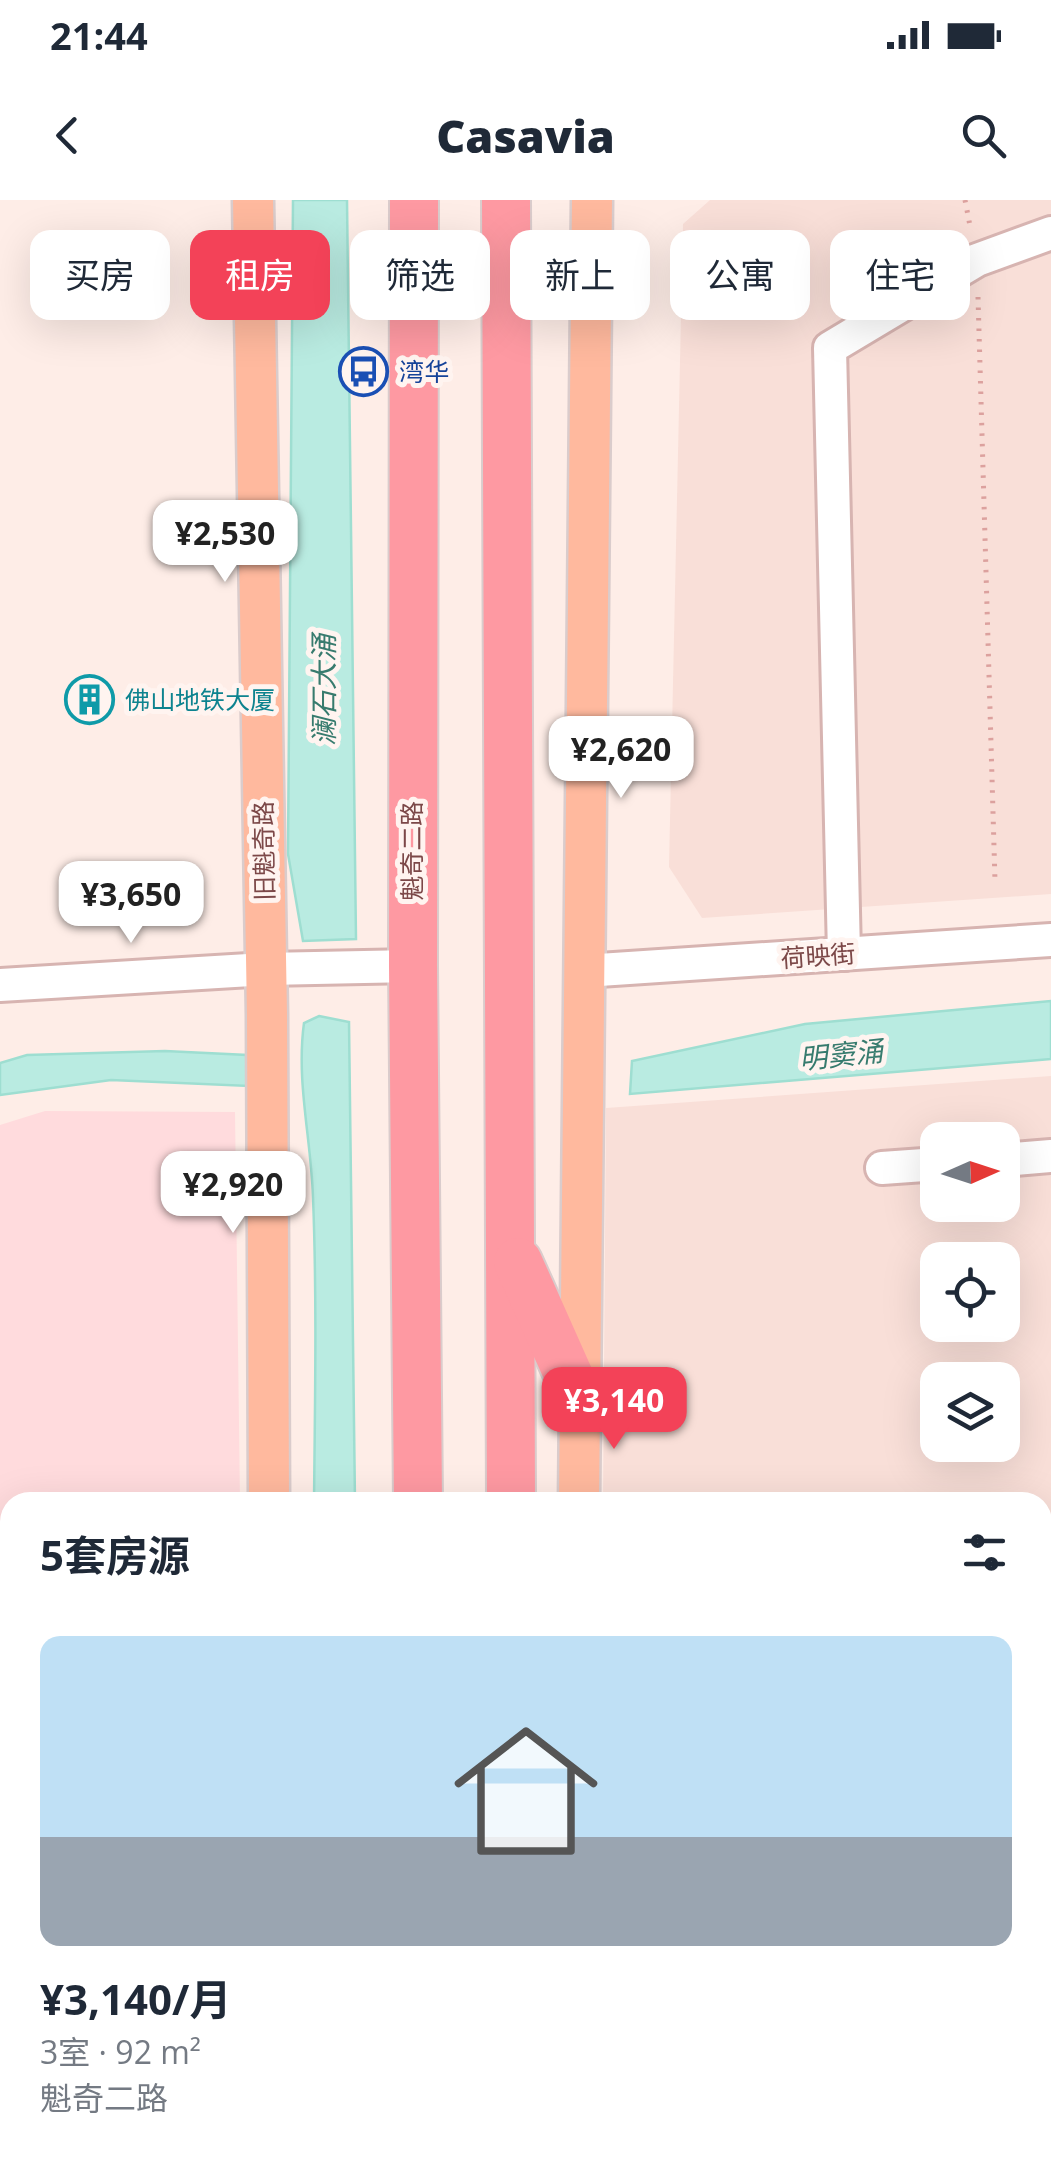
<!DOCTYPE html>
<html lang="zh">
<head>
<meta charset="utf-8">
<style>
  body { margin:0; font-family:"Open Sans","Noto Sans SC",sans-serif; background:#f6f6f7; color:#1f2937; height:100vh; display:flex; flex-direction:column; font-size:38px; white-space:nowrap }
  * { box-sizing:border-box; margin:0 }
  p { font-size:32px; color:#747a83 }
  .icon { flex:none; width:55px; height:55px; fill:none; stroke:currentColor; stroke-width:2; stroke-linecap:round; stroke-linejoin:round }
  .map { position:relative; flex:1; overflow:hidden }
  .drawer { position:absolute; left:0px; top:1292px; width:1052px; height:672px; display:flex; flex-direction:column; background:#fff; border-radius:30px 30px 0 0; box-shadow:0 10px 40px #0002 }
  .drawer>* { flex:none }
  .guide { position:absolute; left:30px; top:30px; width:992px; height:90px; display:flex; gap:20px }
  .needle { width:65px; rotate:87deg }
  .fabs { position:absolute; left:920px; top:922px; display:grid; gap:20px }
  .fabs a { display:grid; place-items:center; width:100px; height:100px; border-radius:20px; background:#fff; box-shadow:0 10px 40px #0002; font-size:50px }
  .price { position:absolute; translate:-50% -85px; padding:0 22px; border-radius:20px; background:#fff; color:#222; font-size:32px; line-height:65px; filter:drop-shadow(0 2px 5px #0008) }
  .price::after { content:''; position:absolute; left:50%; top:60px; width:30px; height:22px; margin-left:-15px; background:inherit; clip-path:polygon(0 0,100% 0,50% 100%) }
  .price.active { background:#f34258; color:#fff }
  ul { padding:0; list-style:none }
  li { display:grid; align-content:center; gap:20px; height:530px; padding:0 40px }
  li+li { border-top:2px solid #e0e1e3 }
  li span { display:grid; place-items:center; height:310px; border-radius:20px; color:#555 }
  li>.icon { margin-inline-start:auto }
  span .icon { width:180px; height:180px; fill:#fffc; stroke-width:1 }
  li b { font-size:42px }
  h2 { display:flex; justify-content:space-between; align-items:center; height:120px; padding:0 40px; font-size:42px }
  .pill { padding:0 35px; border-radius:20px; background:#fff; box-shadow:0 10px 40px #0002; font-size:35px; line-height:90px }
  .pill.active { background:#f34258; color:#fff }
  .status { display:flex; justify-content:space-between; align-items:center; height:70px; padding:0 50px; background:#fff; direction:ltr }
  .status svg { height:28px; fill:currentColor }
  header { display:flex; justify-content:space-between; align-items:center; height:130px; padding:0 40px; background:#fff; font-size:45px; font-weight:800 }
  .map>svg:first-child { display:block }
  .residential { fill:#f9dfd8; fill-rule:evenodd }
  .commercial { fill:#ffdbdd }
  .education { fill:#eae4fb }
  .green { fill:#e4eec4 }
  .water { fill:#b9ebe1; stroke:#9eded1; stroke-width:2.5 }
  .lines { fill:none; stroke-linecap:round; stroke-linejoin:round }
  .minor-casing { stroke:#d7b4b1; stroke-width:38 }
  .major-casing { stroke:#dacccc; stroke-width:45 }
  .highway-casing { stroke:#dacccc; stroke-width:52 }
  .path { stroke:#dca19e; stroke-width:5; stroke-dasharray:2.5 8; stroke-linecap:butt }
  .minor { stroke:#fff; stroke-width:32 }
  .major { stroke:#ffb99e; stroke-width:40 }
  .highway { stroke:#fe99a2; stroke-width:48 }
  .labels { text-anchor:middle; stroke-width:10; stroke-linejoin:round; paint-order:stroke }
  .transit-label { font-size:25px; fill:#164399; stroke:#fff4f0; text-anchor:start }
  .culture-label { font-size:25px; fill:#0d838f; stroke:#fff4f0; text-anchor:start }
  .street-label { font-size:25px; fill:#7c4848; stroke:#fff4f0 }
  .water-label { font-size:28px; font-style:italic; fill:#377b6e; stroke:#fff4f0 }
</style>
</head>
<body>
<div class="status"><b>21:44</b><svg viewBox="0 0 49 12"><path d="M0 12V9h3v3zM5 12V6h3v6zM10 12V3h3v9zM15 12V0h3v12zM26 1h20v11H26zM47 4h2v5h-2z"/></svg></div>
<header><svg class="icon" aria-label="back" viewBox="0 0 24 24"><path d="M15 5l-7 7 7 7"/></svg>Casavia<svg class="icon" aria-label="search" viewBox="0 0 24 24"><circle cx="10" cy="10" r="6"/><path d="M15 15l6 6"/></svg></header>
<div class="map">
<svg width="1051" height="1963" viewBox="0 0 1051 1963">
  <rect width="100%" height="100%" fill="#feede7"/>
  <g class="residential">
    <polygon points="710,0 1051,0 1051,694 702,718 669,667 683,24"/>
    <path d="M 1051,876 L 1051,1449 L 1043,1450 L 1042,1302 L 603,1302 L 606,908 ZM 938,940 L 1002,940 L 1002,1005 L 938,1005 ZM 938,1060 L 1002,1060 L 1002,1125 L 938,1125 ZM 938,1180 L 1002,1180 L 1002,1245 L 938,1245 Z"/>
  </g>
  <polygon class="commercial" points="45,911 235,912 240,1302 10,1302 10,1769 0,1772 0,925"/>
  <polygon class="education" points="1043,1628 1051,1628 1051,1963 991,1963 991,1955 1042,1955"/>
  <rect class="green" x="652" y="1955" width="235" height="8"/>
  <g class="water">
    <polygon points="293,0 347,0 356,739 303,741 288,654"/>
    <polygon points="1051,801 1051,859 630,894 632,861 805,824"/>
    <path d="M 319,816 L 349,822 L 355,1302 L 314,1302 C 315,1201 317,1099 313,997 C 311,938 296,881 304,823 Z"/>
    <polygon points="165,851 247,855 249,886 111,880 0,895 0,863 27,855"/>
  </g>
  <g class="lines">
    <defs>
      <g id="minor">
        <polyline points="844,754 830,148 977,60 1051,33"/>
        <polyline points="584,771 1051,740"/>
        <polyline points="0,785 266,769 413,766"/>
        <polyline points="1002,960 1051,956"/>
        <polyline points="882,968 938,964"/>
        <polyline points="1042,1472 1051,1472"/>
        <polyline points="1042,1555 1051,1554"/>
        <polyline points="935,1955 935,1963"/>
      </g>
      <g id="major">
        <polyline points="253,0 267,815 269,1302"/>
        <polyline points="579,1302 592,0"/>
        <polyline points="271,1955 271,1963"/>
        <polyline points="581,1955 581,1963"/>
      </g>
      <g id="highway">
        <polyline points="414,0 413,766 418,1302"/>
        <polyline points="506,0 511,1302"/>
        <polyline points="518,1062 580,1201"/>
        <polyline points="419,1955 419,1963"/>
        <polyline points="514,1955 514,1963"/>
      </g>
    </defs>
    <use href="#minor" class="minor-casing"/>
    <use href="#major" class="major-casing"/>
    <use href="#highway" class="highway-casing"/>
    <g class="path">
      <polyline points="965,0 971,31"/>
      <polyline points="978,97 995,681"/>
    </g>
    <use href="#minor" class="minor"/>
    <use href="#major" class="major"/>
    <use href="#highway" class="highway"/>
  </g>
  <defs>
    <symbol id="bus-ring" viewBox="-11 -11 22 22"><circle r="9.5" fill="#fff4f0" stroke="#1a4fb4" stroke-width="1.5"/><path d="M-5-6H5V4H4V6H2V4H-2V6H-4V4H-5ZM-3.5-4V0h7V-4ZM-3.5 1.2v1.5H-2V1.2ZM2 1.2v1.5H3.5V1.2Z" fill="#1a4fb4"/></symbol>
    <symbol id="building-ring" viewBox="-11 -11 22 22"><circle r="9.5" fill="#fff4f0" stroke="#0f9aa8" stroke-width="1.5"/><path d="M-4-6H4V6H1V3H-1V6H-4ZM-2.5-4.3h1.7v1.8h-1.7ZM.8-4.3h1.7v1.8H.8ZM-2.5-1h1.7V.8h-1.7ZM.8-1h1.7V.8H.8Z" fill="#0f9aa8"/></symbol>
  </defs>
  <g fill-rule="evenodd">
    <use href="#bus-ring" x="336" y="144" width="55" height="55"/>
    <use href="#building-ring" x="62" y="472" width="55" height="55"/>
  </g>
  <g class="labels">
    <g class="transit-label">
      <text x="399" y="181">湾华</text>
    </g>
    <g class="culture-label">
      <text x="125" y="509">佛山地铁大厦</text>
    </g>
    <g class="street-label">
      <text transform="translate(264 651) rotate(-91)" y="9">旧魁奇路</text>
      <text transform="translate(412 651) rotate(-90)" y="9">魁奇二路</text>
      <text transform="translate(818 756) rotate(-4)" y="9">荷映街</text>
    </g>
    <g class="water-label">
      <text transform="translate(324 490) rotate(-90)" y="10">澜石大涌</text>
      <text transform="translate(841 855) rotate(-6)" y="10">明窦涌</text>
    </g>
  </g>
</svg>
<div class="fabs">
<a><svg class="needle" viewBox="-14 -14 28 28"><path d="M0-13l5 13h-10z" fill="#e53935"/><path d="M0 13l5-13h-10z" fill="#747a83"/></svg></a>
<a><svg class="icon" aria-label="locate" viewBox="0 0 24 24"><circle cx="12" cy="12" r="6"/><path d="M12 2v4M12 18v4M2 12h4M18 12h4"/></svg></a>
<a><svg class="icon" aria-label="layers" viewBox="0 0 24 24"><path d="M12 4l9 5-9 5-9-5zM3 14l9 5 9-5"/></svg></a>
</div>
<b class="price" style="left:225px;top:385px">¥2,530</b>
<b class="price" style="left:621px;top:601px">¥2,620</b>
<b class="price" style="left:131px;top:746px">¥3,650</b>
<b class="price" style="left:233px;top:1036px">¥2,920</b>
<b class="price active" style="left:614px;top:1252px">¥3,140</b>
<div class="guide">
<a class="pill">买房</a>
<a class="pill active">租房</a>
<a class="pill">筛选</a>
<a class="pill">新上</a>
<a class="pill">公寓</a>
<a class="pill">住宅</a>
</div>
<section class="drawer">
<h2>5套房源<svg class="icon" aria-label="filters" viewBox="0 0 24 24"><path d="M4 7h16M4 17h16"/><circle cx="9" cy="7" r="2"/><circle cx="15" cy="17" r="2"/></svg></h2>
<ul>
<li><span style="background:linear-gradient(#bfe0f5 65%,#9aa5b1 0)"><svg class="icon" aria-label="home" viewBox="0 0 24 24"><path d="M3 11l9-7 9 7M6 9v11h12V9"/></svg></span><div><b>¥3,140/月</b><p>3室 · 92 m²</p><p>魁奇二路</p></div></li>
</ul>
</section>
</div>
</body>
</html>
